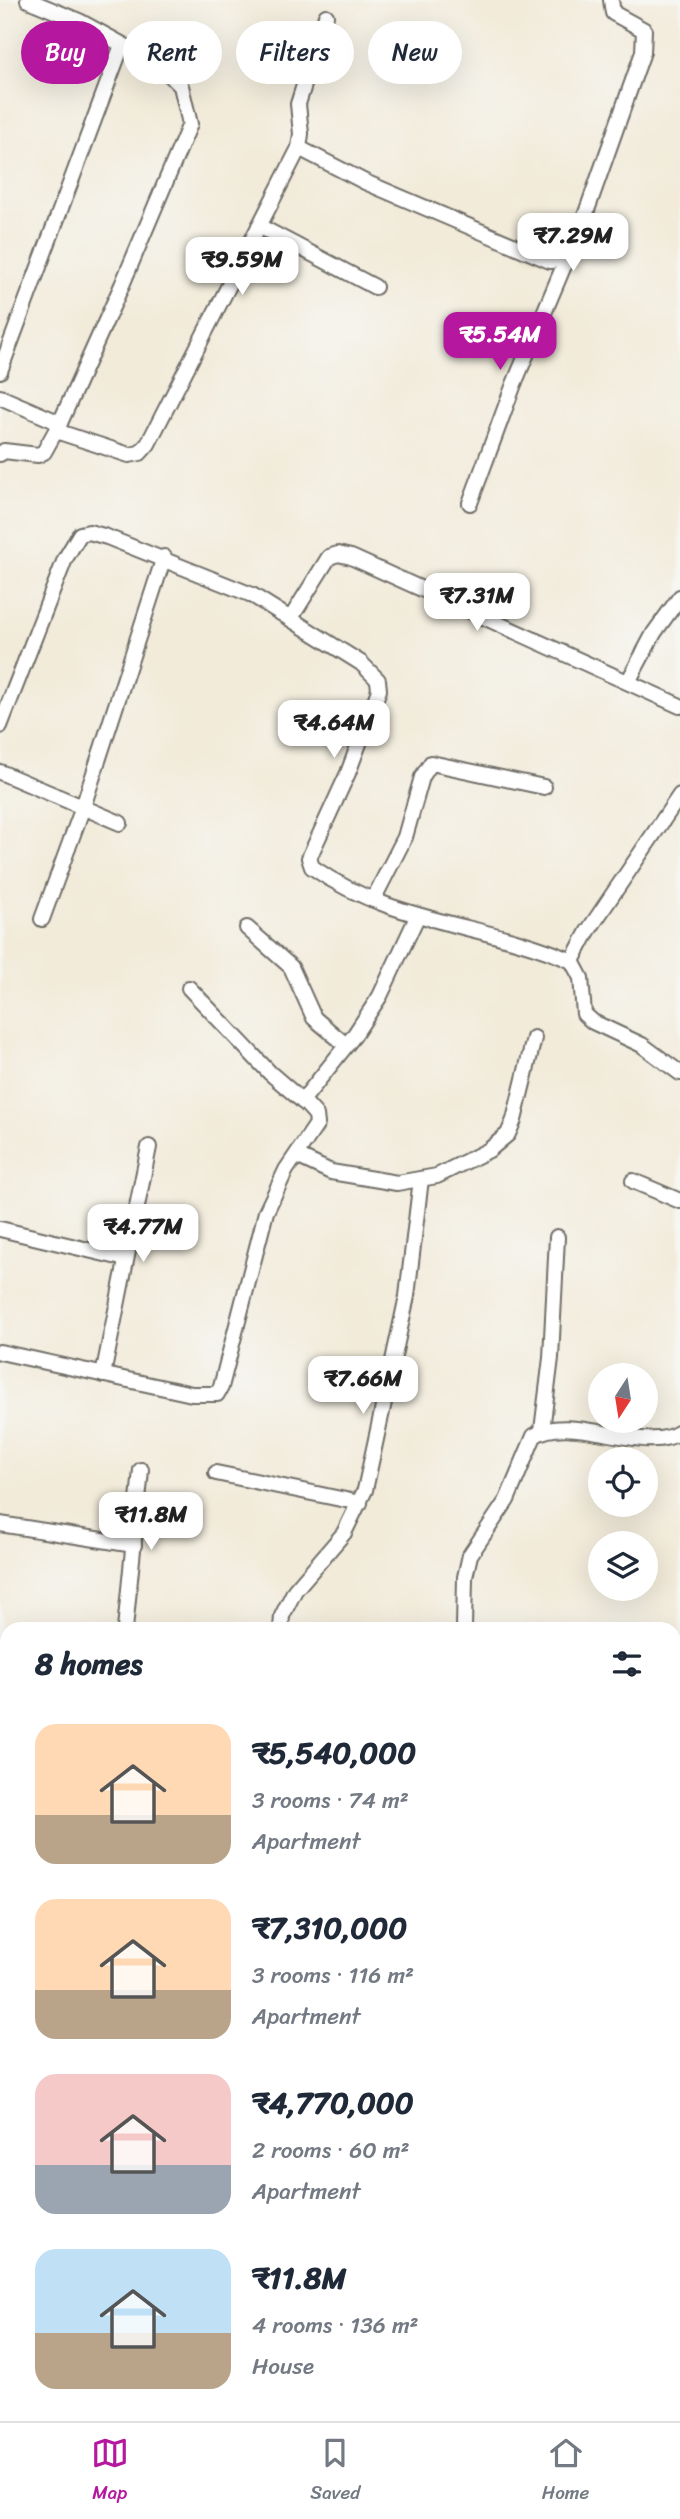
<!DOCTYPE html>
<html lang="en">
<head>
<meta charset="utf-8">
<style>
  body { margin:0; font-family:Sriracha,sans-serif; background:#f6f6f7; color:#1f2937; height:100vh; display:flex; flex-direction:column; font-size:26px; white-space:nowrap }
  * { box-sizing:border-box; margin:0 }
  p { font-size:23px; color:#747a83 }
  .icon { flex:none; width:38px; height:38px; fill:none; stroke:currentColor; stroke-width:2; stroke-linecap:round; stroke-linejoin:round }
  .map { position:relative; flex:1; overflow:hidden }
  .drawer { position:absolute; left:0px; top:1622px; width:681px; height:800px; display:flex; flex-direction:column; background:#fff; border-radius:21px 21px 0 0; box-shadow:0 7px 28px #0002 }
  .drawer>* { flex:none }
  .guide { position:absolute; left:21px; top:21px; width:639px; height:63px; display:flex; gap:14px }
  .needle { width:46px; rotate:192deg }
  .controls { position:absolute; left:588px; top:1363px; display:grid; gap:14px }
  .controls a { display:grid; place-items:center; width:70px; height:70px; border-radius:50%; background:#fff; box-shadow:0 7px 28px #0002; font-size:35px }
  .price { position:absolute; translate:-50% -60px; padding:0 16px; border-radius:14px; background:#fff; color:#222; font-size:23px; line-height:46px; filter:drop-shadow(0 2px 4px #0008) }
  .price::after { content:''; position:absolute; left:50%; top:42px; width:21px; height:16px; margin-left:-10px; background:inherit; clip-path:polygon(0 0,100% 0,50% 100%) }
  .price.current { background:#b5179e; color:#fff }
  ul { padding:0; list-style:none }
  li { display:flex; align-items:center; gap:21px; height:175px; padding:0 35px }
  li span { display:grid; place-items:center; flex:none; width:196px; height:140px; border-radius:21px; color:#555 }
  li>.icon { margin-inline-start:auto }
  span .icon { width:84px; height:84px; fill:#fffc; stroke-width:1 }
  li b { font-size:30px }
  h2 { display:flex; justify-content:space-between; align-items:center; height:84px; padding:0 35px; font-size:30px }
  .chip { padding:0 24px; border-radius:32px; background:#fff; box-shadow:0 7px 28px #0002; font-size:24px; line-height:63px }
  .chip.current { background:#b5179e; color:#fff }
  .tabs { display:flex; justify-content:space-around; align-items:center; height:98px; border-top:2px solid #e0e1e3; background:#fff; font-size:19px; color:#747a83 }
  .tabs a { display:grid; justify-items:center; gap:4px }
  .tabs .current { color:#b5179e }
  .map>svg:first-child { display:block }
  .lines { fill:none; stroke-linecap:round; stroke-linejoin:round }
  .service-casing { stroke:#716e68; stroke-width:10 }
  .minor-casing { stroke:#716e68; stroke-width:18 }
  .tertiary-casing { stroke:#716e68; stroke-width:21 }
  .primary-casing { stroke:#716e68; stroke-width:24 }
  .service { stroke:#fff; stroke-width:7 }
  .minor { stroke:#fff; stroke-width:14 }
  .tertiary { stroke:#fff; stroke-width:18 }
  .primary { stroke:#f9be6d; stroke-width:21 }
</style>
</head>
<body>
<div class="map">
<svg width="680" height="2421" viewBox="0 0 680 2421">
  <rect width="100%" height="100%" fill="#f6f6f2"/>
  <filter id="ink" filterUnits="userSpaceOnUse"><feTurbulence type="fractalNoise" baseFrequency=".0143" numOctaves="2"/><feDisplacementMap in="SourceGraphic" scale="14" xChannelSelector="R" yChannelSelector="G"/><feConvolveMatrix kernelMatrix="1 2 1 2 8 2 1 2 1" color-interpolation-filters="sRGB"/></filter>
  <filter id="wash" filterUnits="userSpaceOnUse"><feTurbulence type="fractalNoise" baseFrequency=".00686" numOctaves="4" result="noise"/><feDisplacementMap in="SourceGraphic" scale="28" xChannelSelector="R" yChannelSelector="G"/><feGaussianBlur stdDeviation="1.57" result="paint"/><feColorMatrix in="noise" values="0 0 0 0 0 0 0 0 0 0 0 0 0 0 0 0 0 1.4 0 .05"/><feComposite in="paint" operator="in"/></filter>
  <g filter="url(#wash)">
    <rect width="100%" height="100%" fill="#f2ebda"/>
  </g>
  <g filter="url(#ink)">
    <g class="lines">
      <defs>
        <g id="service">
          <polyline points="674,2146 680,2146"/>
          <polyline points="0,2245 7,2245"/>
          <polyline points="674,2395 680,2395"/>
        </g>
        <g id="minor">
          <path d="M 299,148 L 365,182 L 550,261 C 562,260 567,257 574,247 L 643,52 L 644,30 L 613,13 L 611,0"/>
          <polyline points="259,226 375,287"/>
          <polyline points="0,371 122,45"/>
          <polyline points="0,397 60,423"/>
          <polyline points="56,431 129,455 140,453 148,444 299,148 301,134 298,104 326,16"/>
          <polyline points="0,454 4,451 38,455 44,452 60,423 122,285 190,124 181,86 160,65 79,21 28,0"/>
          <polyline points="470,503 514,384 568,256"/>
          <polyline points="291,618 329,557 338,554 351,557 680,706"/>
          <polyline points="628,682 654,633 680,597"/>
          <path d="M 0,726 L 65,559 L 80,534 L 89,532 L 107,537 L 252,595 L 361,663 L 378,680 L 379,690 L 348,773 L 309,858 L 312,867 C 392,924 486,923 572,961 L 581,978 L 584,1014 L 593,1022 L 642,1045 L 680,1073"/>
          <polyline points="0,772 120,823"/>
          <polyline points="373,900 405,837 422,777 431,763 544,787"/>
          <polyline points="42,919 83,807 164,557"/>
          <polyline points="247,928 291,967 314,1018 346,1045"/>
          <polyline points="572,961 588,931 680,795"/>
          <polyline points="302,1101 353,1037 380,996 417,917"/>
          <polyline points="297,1156 331,1172 397,1183 437,1176 489,1150 508,1134 514,1120 534,1038"/>
          <polyline points="633,1181 680,1201"/>
          <polyline points="0,1229 126,1259"/>
          <polyline points="0,1352 192,1394 217,1394 221,1387 266,1212 286,1170 317,1124 316,1115 307,1105 270,1073 189,988"/>
          <polyline points="103,1375 149,1147"/>
          <polyline points="542,1430 551,1358 557,1237"/>
          <polyline points="216,1473 360,1503"/>
          <polyline points="0,1524 134,1545"/>
          <polyline points="125,1629 141,1470"/>
          <polyline points="281,1629 282,1616 295,1590 344,1533 365,1490 407,1296 421,1179"/>
          <path d="M 464,1629 L 465,1577 L 470,1555 L 507,1500 L 534,1436 C 569,1411 646,1456 680,1432"/>
          <polyline points="0,1795 7,1795"/>
          <polyline points="0,1888 7,1889"/>
        </g>
        <polyline id="tertiary" points="625,2421 625,2415"/>
        <g id="primary">
          <polyline points="674,1707 680,1707"/>
          <polyline points="0,1715 7,1715"/>
        </g>
      </defs>
      <use href="#service" class="service-casing"/>
      <use href="#minor" class="minor-casing"/>
      <use href="#tertiary" class="tertiary-casing"/>
      <use href="#primary" class="primary-casing"/>
      <use href="#service" class="service"/>
      <use href="#minor" class="minor"/>
      <use href="#tertiary" class="tertiary"/>
      <use href="#primary" class="primary"/>
    </g>
  </g>
</svg>
<div class="controls">
<a><svg class="needle" viewBox="-14 -14 28 28"><path d="M0-13l5 13h-10z" fill="#e53935"/><path d="M0 13l5-13h-10z" fill="#747a83"/></svg></a>
<a><svg class="icon" aria-label="locate" viewBox="0 0 24 24"><circle cx="12" cy="12" r="6"/><path d="M12 2v4M12 18v4M2 12h4M18 12h4"/></svg></a>
<a><svg class="icon" aria-label="layers" viewBox="0 0 24 24"><path d="M12 4l9 5-9 5-9-5zM3 14l9 5 9-5"/></svg></a>
</div>
<b class="price" style="left:573px;top:273px">₹7.29M</b>
<b class="price" style="left:242px;top:297px">₹9.59M</b>
<b class="price current" style="left:500px;top:372px">₹5.54M</b>
<b class="price" style="left:477px;top:633px">₹7.31M</b>
<b class="price" style="left:334px;top:760px">₹4.64M</b>
<b class="price" style="left:143px;top:1264px">₹4.77M</b>
<b class="price" style="left:363px;top:1416px">₹7.66M</b>
<b class="price" style="left:151px;top:1552px">₹11.8M</b>
<div class="guide">
<a class="chip current">Buy</a>
<a class="chip">Rent</a>
<a class="chip">Filters</a>
<a class="chip">New</a>
</div>
<section class="drawer">
<h2>8 homes<svg class="icon" aria-label="filters" viewBox="0 0 24 24"><path d="M4 7h16M4 17h16"/><circle cx="9" cy="7" r="2"/><circle cx="15" cy="17" r="2"/></svg></h2>
<ul>
<li><span style="background:linear-gradient(#ffd9b3 65%,#b9a48a 0)"><svg class="icon" aria-label="home" viewBox="0 0 24 24"><path d="M3 11l9-7 9 7M6 9v11h12V9"/></svg></span><div><b>₹5,540,000</b><p>3 rooms · 74 m²</p><p>Apartment</p></div></li>
<li><span style="background:linear-gradient(#ffd9b3 65%,#b9a48a 0)"><svg class="icon" aria-label="home" viewBox="0 0 24 24"><path d="M3 11l9-7 9 7M6 9v11h12V9"/></svg></span><div><b>₹7,310,000</b><p>3 rooms · 116 m²</p><p>Apartment</p></div></li>
<li><span style="background:linear-gradient(#f6c9c9 65%,#9aa5b1 0)"><svg class="icon" aria-label="home" viewBox="0 0 24 24"><path d="M3 11l9-7 9 7M6 9v11h12V9"/></svg></span><div><b>₹4,770,000</b><p>2 rooms · 60 m²</p><p>Apartment</p></div></li>
<li><span style="background:linear-gradient(#bfe0f5 60%,#b9a48a 0)"><svg class="icon" aria-label="home" viewBox="0 0 24 24"><path d="M3 11l9-7 9 7M6 9v11h12V9"/></svg></span><div><b>₹11.8M</b><p>4 rooms · 136 m²</p><p>House</p></div></li>
</ul>
</section>
</div>
<nav class="tabs">
<a class="current"><svg class="icon" aria-label="map" viewBox="0 0 24 24"><path d="M3 6l6-2 6 2 6-2v14l-6 2-6-2-6 2zM9 4v14M15 6v14"/></svg>Map</a>
<a><svg class="icon" aria-label="saved" viewBox="0 0 24 24"><path d="M7 4h10v16l-5-4-5 4z"/></svg>Saved</a>
<a><svg class="icon" aria-label="home" viewBox="0 0 24 24"><path d="M3 11l9-7 9 7M6 9v11h12V9"/></svg>Home</a>
</nav>
</body>
</html>
